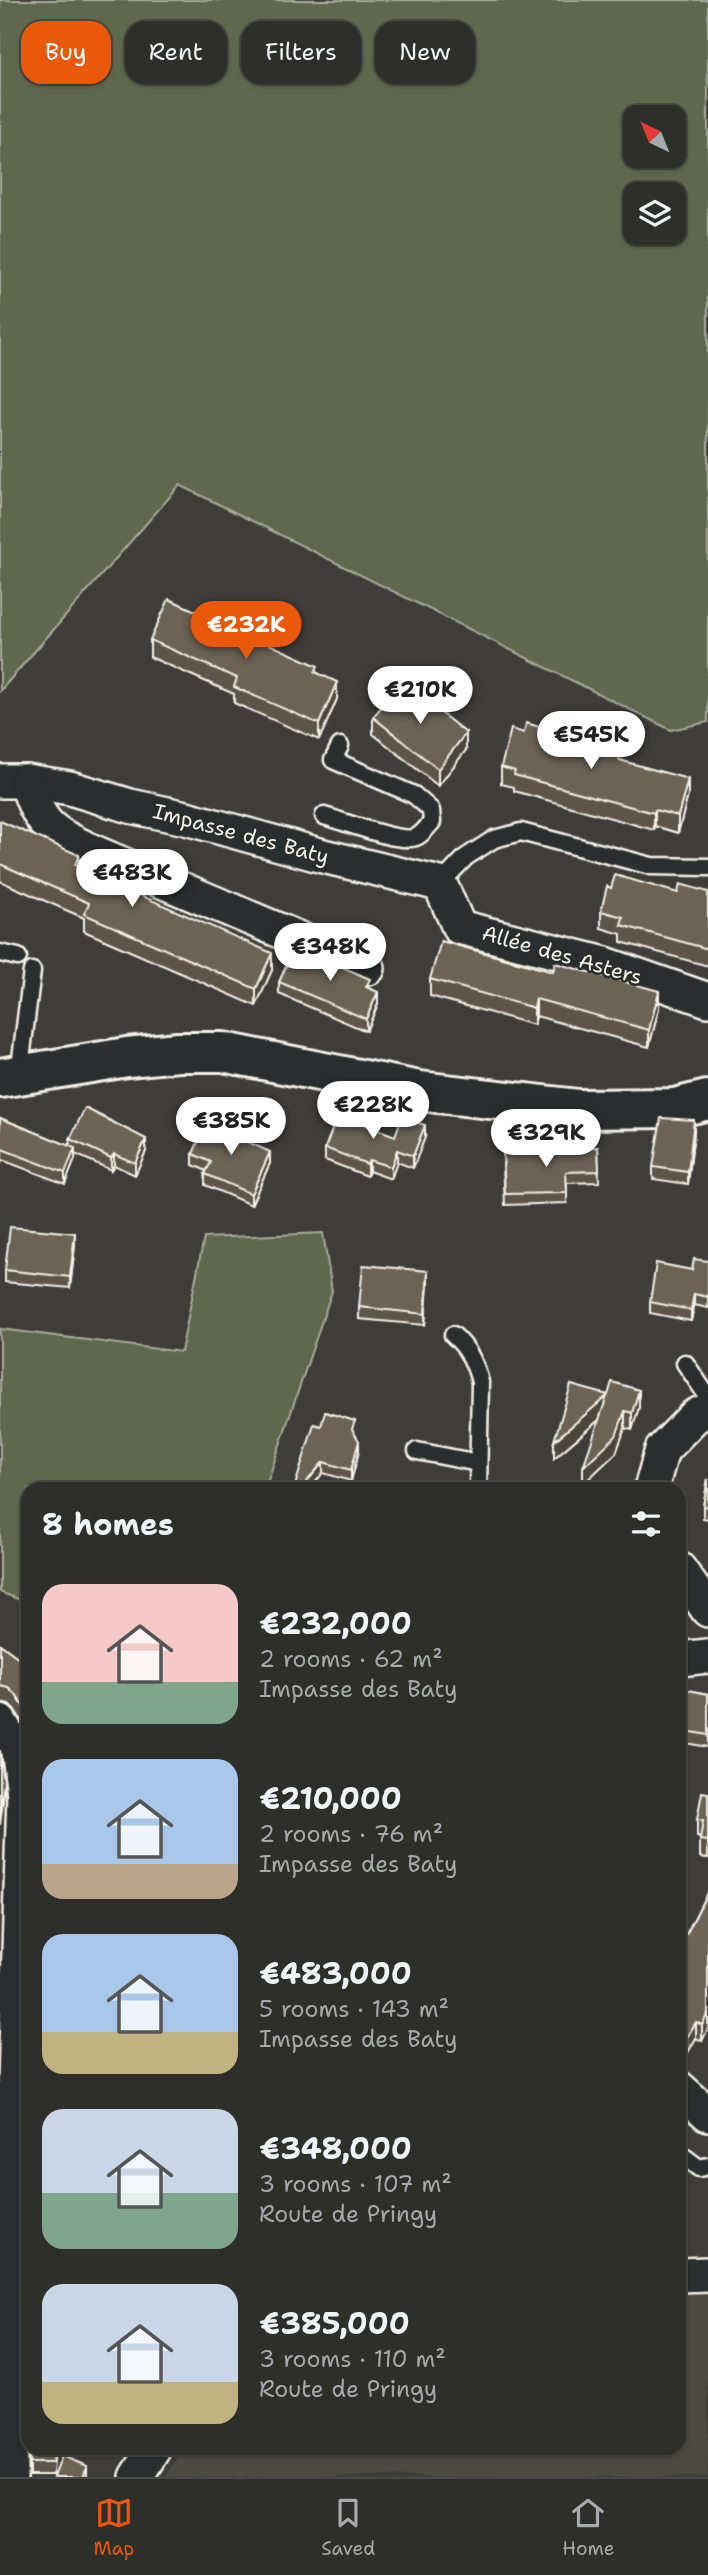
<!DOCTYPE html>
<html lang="en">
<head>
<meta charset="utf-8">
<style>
  body { margin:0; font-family:"Shantell Sans",sans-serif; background:#3a3a37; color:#f1f3f6; height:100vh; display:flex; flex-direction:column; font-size:26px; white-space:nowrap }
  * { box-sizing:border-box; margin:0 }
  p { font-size:23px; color:#a7a8a9 }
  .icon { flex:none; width:38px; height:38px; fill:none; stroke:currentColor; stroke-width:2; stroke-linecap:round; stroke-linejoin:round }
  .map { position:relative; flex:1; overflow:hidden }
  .panel { position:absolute; left:21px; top:1482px; width:665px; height:973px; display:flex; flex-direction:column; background:#2e2e2b; border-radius:21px; box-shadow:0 2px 5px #0004,0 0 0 2px #494a47 }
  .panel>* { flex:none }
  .banner { position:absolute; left:21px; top:21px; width:667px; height:63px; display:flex; gap:14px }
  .needle { width:46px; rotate:317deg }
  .buttons { position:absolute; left:623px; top:105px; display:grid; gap:14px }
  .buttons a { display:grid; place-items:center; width:63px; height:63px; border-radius:14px; background:#2e2e2b; box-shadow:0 2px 5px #0004,0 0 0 2px #494a47; font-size:35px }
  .price { position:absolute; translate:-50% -60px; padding:0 16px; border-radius:24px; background:#fff; color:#222; font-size:23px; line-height:46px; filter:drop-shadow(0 2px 4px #0008) }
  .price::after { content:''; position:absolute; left:50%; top:42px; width:21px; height:16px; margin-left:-10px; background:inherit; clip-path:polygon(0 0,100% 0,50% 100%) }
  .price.active { background:#ea580c; color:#fff }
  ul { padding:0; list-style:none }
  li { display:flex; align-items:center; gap:21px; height:175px; padding:0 21px }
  li span { display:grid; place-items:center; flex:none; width:196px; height:140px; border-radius:21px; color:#555 }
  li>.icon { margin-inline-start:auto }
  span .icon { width:84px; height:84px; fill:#fffc; stroke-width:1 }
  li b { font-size:30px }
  h2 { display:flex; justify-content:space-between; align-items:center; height:84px; padding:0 21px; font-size:30px }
  .pill { padding:0 24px; border-radius:21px; background:#2e2e2b; box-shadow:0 2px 5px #0004,0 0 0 2px #494a47; font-size:24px; line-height:63px }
  .pill.active { background:#ea580c; color:#fff }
  .tab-bar { display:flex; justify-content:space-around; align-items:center; height:98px; border-top:2px solid #494a47; background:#2e2e2b; font-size:19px; color:#a7a8a9 }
  .tab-bar a { display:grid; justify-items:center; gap:4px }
  .tab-bar .active { color:#ea580c }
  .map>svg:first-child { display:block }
  .built { fill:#4c4841 }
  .green { fill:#5f674e; stroke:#aaac9b; stroke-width:2; fill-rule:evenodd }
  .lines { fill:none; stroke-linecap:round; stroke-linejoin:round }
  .lane-casing { stroke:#f4f1e8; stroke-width:21 }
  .street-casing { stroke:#f4f1e8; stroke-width:38 }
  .secondary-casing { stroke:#f4f1e8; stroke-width:44 }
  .lane { stroke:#2a2d2e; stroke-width:16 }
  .street { stroke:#2a2d2e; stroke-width:33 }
  .secondary { stroke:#2a2d2e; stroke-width:38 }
  .wall { fill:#5d5548; stroke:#f4f1e8; stroke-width:2 }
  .shaded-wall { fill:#4c453b; stroke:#f4f1e8; stroke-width:2 }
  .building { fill:#6c6354; stroke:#f4f1e8; stroke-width:2 }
  .labels { text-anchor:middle; stroke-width:5; stroke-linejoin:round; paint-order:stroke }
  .street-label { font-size:21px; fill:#f4f1e8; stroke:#2a2d2e }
</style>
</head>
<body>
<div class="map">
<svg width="708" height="2477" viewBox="0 0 708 2477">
  <rect width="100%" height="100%" fill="#3e3d39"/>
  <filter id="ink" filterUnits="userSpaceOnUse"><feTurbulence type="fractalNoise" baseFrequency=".0143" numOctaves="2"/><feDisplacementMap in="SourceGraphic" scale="14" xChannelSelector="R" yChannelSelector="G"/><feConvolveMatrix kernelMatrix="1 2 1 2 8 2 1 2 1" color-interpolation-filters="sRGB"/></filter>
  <g filter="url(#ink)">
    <polygon class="built" points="708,2291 708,2477 165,2477 185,2448 679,2448 679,2292"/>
    <g class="green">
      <path d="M 0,0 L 708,0 L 708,722 L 671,730 L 180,485 L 0,691 ZM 674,117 L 674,156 L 635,156 L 635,117 ZM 674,194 L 674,233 L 635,233 L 635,194 Z"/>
      <polygon points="323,1233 332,1291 265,1489 28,1489 28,1603 0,1592 0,1329 181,1352 204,1238"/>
    </g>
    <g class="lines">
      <defs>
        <g id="lane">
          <path d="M 324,816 C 343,821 400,844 416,837 C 423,834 427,827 432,822 L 431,810 L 414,795 L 333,760 L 340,746"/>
          <polyline points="440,884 466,857 494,839 521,832 651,866 708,867"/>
          <polyline points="0,953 18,957"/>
          <polyline points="28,1073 21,1059 32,971"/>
          <path d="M 453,1335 C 468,1348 475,1363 480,1382 L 478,1489"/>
          <polyline points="685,1363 708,1397"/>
          <polyline points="417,1451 478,1463"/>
          <polyline points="679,2153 699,2168 708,2166"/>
        </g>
        <g id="street">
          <polyline points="0,781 26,781 70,788 130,806 186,818 323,856 440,884 459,927 605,964 708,1000"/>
          <path d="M 26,781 C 41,829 52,832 96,853 L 368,968"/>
          <polyline points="651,1489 662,1450 695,1416 708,1410"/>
          <polyline points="679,1569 708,1610"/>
          <polyline points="679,1659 708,1656"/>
          <polyline points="0,1722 19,1754 24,1794"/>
          <polyline points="679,2088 708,2114"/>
          <polyline points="679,2275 708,2274"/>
          <path d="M 10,2477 C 8,2249 17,2021 24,1794 L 28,1793"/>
          <polyline points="137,2477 155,2448"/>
        </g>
        <polyline id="secondary" points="0,1078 127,1057 178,1052 223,1052 419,1091 578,1109 675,1108 708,1100"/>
      </defs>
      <use href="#lane" class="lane-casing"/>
      <use href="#street" class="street-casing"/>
      <use href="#secondary" class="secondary-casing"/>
      <use href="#lane" class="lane"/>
      <use href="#street" class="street"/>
      <use href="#secondary" class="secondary"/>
    </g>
    <g class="wall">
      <polygon points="150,640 318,673 337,699 319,740 234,703 234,694 150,657"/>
      <polygon points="373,717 466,750 438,786 373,734"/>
      <polygon points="622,760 688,795 678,833 655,826 654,830 514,791 514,787 501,784 501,767"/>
      <polygon points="0,821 86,872 272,970 256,1006 84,931 84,918 0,881"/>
      <polygon points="611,888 678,893 708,892 708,966 621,942 621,934 601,928 601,911"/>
      <polygon points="299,959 370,989 378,1004 366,1031 279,994 279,982"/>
      <polygon points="430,979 659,1008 649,1047 536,1016 534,1025 430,996"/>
      <polygon points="0,1118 70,1146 70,1139 146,1151 135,1175 114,1165 111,1170 75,1154 75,1159 65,1184 2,1160 0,1164"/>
      <polygon points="694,1132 688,1184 653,1179 653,1167"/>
      <polygon points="232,1135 270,1163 251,1205 205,1185 205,1174 207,1171 193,1165 193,1154"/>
      <polygon points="395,1136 425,1137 413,1168 397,1162 391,1179 369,1171 367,1176 325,1160 325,1148"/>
      <polygon points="598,1147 599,1182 567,1183 567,1203 505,1205 503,1163"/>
      <polygon points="75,1245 70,1288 5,1282 5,1270"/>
      <polygon points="708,1261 708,1308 694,1305 691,1321 650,1313 650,1302 692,1270"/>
      <polygon points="428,1283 425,1325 359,1319 359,1307"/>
      <polygon points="571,1385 639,1407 632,1430 625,1428 616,1453 583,1484 599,1420 554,1458"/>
      <polygon points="321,1426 354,1433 359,1451 351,1481 323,1473"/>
      <polygon points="708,1479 708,1519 703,1518 703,1506"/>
      <polygon points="0,1644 28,1665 28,1731 16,1712 9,1705 0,1703"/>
      <polygon points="679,1688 708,1694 708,1747 679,1742"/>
      <polygon points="708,1793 708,1858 700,1857 700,1838 697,1837 697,1820"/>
      <polygon points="708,1891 702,2041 696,2038 687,2054 679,2048 679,1949"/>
      <polygon points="29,2448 55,2448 53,2475 29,2475"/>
    </g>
    <g class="shaded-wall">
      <polygon points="337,682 337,699 319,740 319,724"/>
      <polygon points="466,733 466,750 438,786 438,769"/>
      <polygon points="688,779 688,795 678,833 678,816"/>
      <polygon points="655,810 655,826 654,830 654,813"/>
      <polygon points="79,855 79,872 75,865"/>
      <polygon points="272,953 272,970 256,1006 256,989"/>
      <polygon points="659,991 659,1008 649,1047 649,1030"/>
      <polygon points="378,992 378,1004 366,1031 366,1019"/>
      <polygon points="536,999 536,1016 534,1025 534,1008"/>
      <polygon points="694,1120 694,1132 688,1184 688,1172"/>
      <polygon points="425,1125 425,1137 413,1168 413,1156"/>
      <polygon points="146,1139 146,1151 135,1175 135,1163"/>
      <polygon points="75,1148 75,1159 65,1184 65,1173"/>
      <polygon points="2,1149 2,1160 1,1164 1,1153"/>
      <polygon points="397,1150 397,1162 391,1179 391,1167"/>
      <polygon points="270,1152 270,1163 251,1205 251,1194"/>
      <polygon points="114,1154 114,1165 111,1170 111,1158"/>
      <polygon points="369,1160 369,1171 367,1176 367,1164"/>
      <polygon points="75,1233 75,1245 70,1288 70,1277"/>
      <polygon points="428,1271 428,1283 425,1325 425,1314"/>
      <polygon points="694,1294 694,1305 691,1321 691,1310"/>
      <polygon points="639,1390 639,1407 632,1430 632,1413"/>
      <polygon points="607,1396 607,1413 554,1458 554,1441"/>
      <polygon points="625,1411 625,1428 616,1453 583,1484 583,1467"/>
      <polygon points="359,1441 359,1451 351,1481 351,1470"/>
      <polygon points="323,1462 323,1473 310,1489 301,1489"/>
      <polygon points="4,1782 4,1793 0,1825 0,1814"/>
      <polygon points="708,2013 708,2029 702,2041 702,2025"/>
      <polygon points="696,2022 696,2038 687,2054 687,2037"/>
      <polygon points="87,2466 87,2477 83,2477"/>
    </g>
    <g class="building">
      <polygon points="169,599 318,666 315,672 337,682 319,724 234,687 237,678 150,640"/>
      <polygon points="407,686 466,733 438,769 373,717 396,689 401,693"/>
      <polygon points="526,723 622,751 619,760 688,779 678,816 655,810 654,813 514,775 515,771 501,767 511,729 524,733"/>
      <polygon points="0,821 79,855 75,865 86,869 85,871 272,953 256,989 84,914 89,903 0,864"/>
      <polygon points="615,875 678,893 680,884 708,892 708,949 621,925 623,917 601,911 607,886 611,888"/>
      <polygon points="441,941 553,972 555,963 659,991 649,1030 536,999 534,1008 430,979"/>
      <polygon points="303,950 370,979 366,987 378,992 366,1019 279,982 291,955 299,959"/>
      <polygon points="85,1108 146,1139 135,1163 114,1154 111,1158 70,1139"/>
      <polygon points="338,1114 395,1136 402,1117 425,1125 413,1156 397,1150 391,1167 369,1160 367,1164 325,1148"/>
      <polygon points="0,1118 75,1148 65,1173 2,1149 0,1152"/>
      <polygon points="661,1118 694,1120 688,1172 653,1167"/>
      <polygon points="207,1120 232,1131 230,1134 270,1152 251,1194 205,1174 211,1162 193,1154"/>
      <polygon points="598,1147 599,1171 566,1172 567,1193 505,1194 503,1152"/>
      <polygon points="10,1227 75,1233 70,1277 5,1270"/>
      <polygon points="694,1259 708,1261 708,1297 694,1294 691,1310 650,1302 656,1263 692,1270"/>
      <polygon points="363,1265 428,1271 425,1314 359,1307"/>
      <polygon points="612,1382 639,1390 632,1413 625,1411 616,1436 583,1467 607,1396 554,1441 571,1385 608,1395"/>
      <polygon points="325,1412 355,1421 352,1429 359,1441 351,1470 323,1462 301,1489 294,1489 314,1424 321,1426"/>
      <polygon points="708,1479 708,1507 703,1506"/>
      <polygon points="0,1644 28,1665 28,1714 16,1695 9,1688 0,1686"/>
      <polygon points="679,1688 708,1694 708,1735 679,1730"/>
      <polygon points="0,1750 4,1782 0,1814"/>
      <polygon points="702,1792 708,1793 708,1841 700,1840 703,1821 697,1820"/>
      <polygon points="708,1891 708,2013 702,2025 696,2022 687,2037 679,2031 679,1949"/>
      <polygon points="29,2448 54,2448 53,2463 29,2463"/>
      <polygon points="62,2456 87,2466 83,2477 54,2477"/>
    </g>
  </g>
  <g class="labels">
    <g class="street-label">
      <text transform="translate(241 834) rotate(15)" y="7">Impasse des Baty</text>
      <text transform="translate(562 955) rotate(16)" y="7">Allée des Asters</text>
    </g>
  </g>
</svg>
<div class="buttons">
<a><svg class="needle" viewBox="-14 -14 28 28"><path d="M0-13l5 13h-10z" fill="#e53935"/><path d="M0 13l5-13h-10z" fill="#a7a8a9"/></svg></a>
<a><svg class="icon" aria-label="layers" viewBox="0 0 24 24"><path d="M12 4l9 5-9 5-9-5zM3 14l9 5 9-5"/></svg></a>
</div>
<b class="price active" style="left:246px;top:661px">€232K</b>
<b class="price" style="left:420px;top:726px">€210K</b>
<b class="price" style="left:591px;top:771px">€545K</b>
<b class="price" style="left:132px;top:909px">€483K</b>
<b class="price" style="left:330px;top:983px">€348K</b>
<b class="price" style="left:373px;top:1141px">€228K</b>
<b class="price" style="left:231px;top:1157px">€385K</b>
<b class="price" style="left:546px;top:1169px">€329K</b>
<div class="banner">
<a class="pill active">Buy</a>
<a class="pill">Rent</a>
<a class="pill">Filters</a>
<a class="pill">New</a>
</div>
<section class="panel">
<h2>8 homes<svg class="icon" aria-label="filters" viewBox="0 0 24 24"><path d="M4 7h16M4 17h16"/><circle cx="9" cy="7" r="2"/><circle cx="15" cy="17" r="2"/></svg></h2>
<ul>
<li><span style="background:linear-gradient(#f6c9c9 70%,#7fa58c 0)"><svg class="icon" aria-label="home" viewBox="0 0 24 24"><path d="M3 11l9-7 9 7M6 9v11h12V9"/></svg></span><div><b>€232,000</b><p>2 rooms · 62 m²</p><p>Impasse des Baty</p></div></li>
<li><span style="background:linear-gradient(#a9c7e8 75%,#b9a48a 0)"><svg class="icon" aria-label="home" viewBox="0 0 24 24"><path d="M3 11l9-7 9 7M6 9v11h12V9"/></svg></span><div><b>€210,000</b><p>2 rooms · 76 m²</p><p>Impasse des Baty</p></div></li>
<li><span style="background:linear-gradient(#a9c7e8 70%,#c2b280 0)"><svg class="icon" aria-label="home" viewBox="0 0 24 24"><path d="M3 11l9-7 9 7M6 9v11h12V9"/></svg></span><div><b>€483,000</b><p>5 rooms · 143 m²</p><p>Impasse des Baty</p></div></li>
<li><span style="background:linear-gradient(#c9d6e8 60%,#7fa58c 0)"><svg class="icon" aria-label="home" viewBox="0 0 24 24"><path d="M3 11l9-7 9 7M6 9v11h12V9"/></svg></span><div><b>€348,000</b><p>3 rooms · 107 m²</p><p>Route de Pringy</p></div></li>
<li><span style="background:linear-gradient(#c9d6e8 70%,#c2b280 0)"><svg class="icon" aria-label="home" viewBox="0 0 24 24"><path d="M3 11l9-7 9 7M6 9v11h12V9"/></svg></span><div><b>€385,000</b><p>3 rooms · 110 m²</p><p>Route de Pringy</p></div></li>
</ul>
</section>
</div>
<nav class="tab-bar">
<a class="active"><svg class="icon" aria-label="map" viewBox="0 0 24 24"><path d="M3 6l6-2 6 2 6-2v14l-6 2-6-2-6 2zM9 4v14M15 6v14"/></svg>Map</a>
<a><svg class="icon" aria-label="saved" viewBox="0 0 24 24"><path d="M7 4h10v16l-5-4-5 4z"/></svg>Saved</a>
<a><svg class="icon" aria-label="home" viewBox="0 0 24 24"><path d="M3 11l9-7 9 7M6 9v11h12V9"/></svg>Home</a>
</nav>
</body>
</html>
